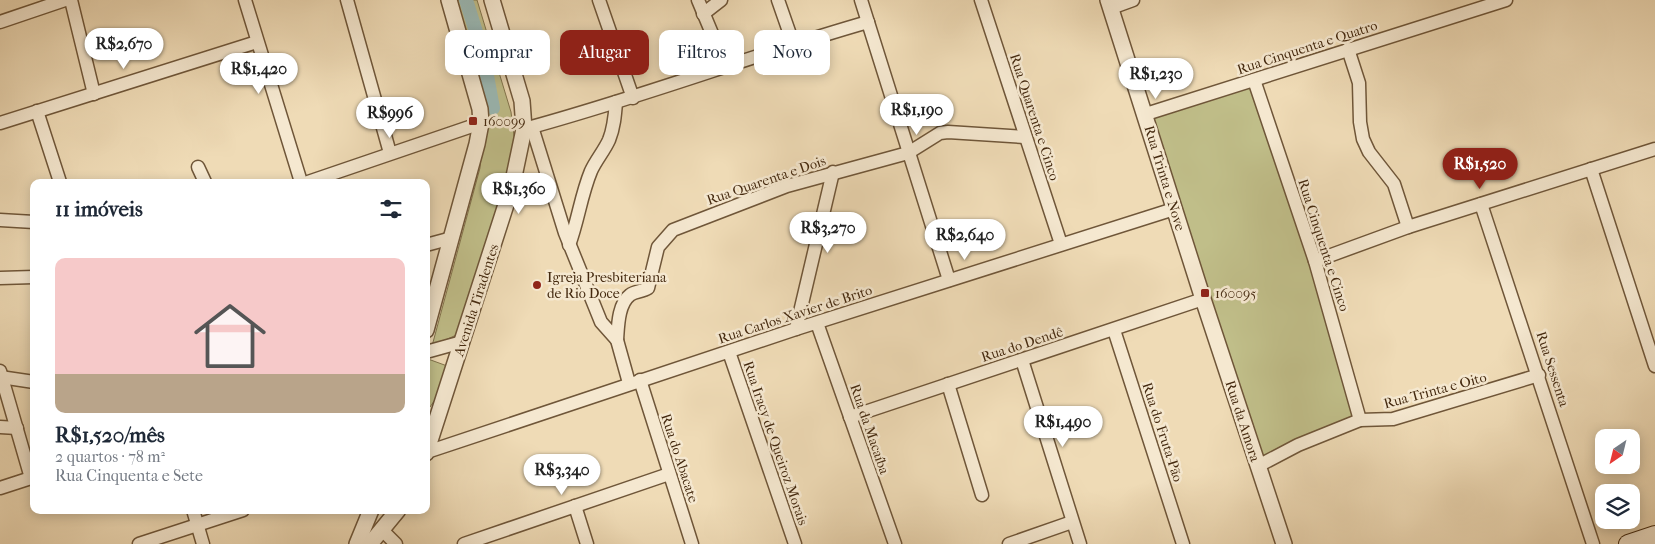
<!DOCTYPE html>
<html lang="pt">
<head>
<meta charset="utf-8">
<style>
  body { margin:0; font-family:"IM FELL French Canon",serif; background:#f2f2f3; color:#1f2937; height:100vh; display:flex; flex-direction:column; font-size:19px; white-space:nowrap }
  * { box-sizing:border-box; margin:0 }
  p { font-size:16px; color:#747a83 }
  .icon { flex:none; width:28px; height:28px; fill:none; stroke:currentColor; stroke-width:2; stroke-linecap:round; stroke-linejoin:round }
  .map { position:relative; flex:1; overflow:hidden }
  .sheet { position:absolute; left:30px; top:179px; width:400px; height:335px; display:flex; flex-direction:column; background:#fff; border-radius:10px; box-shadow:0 2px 12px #0003 }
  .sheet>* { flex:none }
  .hud { position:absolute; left:445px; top:30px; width:475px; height:45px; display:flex; gap:10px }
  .needle { width:32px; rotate:215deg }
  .controls { position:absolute; left:1595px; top:429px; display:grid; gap:10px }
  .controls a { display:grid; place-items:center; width:45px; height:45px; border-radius:10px; background:#fff; box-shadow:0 2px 12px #0003; font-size:25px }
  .price { position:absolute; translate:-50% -42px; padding:0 11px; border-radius:18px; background:#fff; color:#222; font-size:16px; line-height:32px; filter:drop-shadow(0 1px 2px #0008) }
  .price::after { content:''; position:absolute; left:50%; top:30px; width:15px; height:11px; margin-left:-8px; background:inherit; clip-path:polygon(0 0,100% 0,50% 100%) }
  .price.on { background:#8f2418; color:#fff }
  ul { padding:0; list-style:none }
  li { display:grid; align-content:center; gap:10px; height:265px; padding:0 25px }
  li span { display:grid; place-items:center; height:155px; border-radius:10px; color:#555 }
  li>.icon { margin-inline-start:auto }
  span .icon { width:90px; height:90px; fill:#fffc; stroke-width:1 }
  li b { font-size:21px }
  h2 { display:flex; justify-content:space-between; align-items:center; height:60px; padding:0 25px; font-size:21px }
  .tag { padding:0 18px; border-radius:10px; background:#fff; box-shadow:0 2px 12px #0003; font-size:18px; line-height:45px }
  .tag.on { background:#8f2418; color:#fff }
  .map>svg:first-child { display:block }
  .green { fill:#c0be89; stroke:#82744c }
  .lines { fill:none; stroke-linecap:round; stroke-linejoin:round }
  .canal { stroke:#9bb9b5; stroke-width:14 }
  .minor-casing { stroke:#6f5639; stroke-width:15 }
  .tertiary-casing { stroke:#6f5639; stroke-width:18 }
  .secondary-casing { stroke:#44290f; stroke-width:20 }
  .minor { stroke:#f5e8d0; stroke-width:12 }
  .tertiary { stroke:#f5e8d0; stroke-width:15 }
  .secondary { stroke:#f5e8d0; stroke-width:18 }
  .poi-dot { fill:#8f2418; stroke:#f5e8d0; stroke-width:2 }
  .labels { text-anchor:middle; stroke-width:5; stroke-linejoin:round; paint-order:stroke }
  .street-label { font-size:14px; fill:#44290f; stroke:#f5e8d0 }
  .poi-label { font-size:14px; fill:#44290f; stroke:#f5e8d0; text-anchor:start }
</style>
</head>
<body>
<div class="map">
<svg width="1655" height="544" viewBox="0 0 1655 544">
  <rect width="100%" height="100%" fill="#efdbb6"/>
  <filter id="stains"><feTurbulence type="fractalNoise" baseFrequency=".004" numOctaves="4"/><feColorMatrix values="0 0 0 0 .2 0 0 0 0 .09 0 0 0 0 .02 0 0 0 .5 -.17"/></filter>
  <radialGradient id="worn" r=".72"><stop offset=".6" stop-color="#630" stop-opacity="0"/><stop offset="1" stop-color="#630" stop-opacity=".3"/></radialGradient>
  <g class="green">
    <polygon points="448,0 477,0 511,112 517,160 463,332 432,346 480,168 484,116"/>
    <polygon points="1253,80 1360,420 1258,466 1146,114"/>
    <polygon points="428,359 450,367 439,394 430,407 426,404"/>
  </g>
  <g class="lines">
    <polyline class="canal" points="466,0 483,54 493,108"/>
    <defs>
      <g id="minor">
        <polyline points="71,0 94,94"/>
        <polyline points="245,0 301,182"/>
        <polyline points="347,0 390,153"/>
        <polyline points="599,0 633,98"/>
        <polyline points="698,0 726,67"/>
        <polyline points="778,0 793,43"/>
        <polyline points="861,0 949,280"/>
        <polyline points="981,0 1061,244"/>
        <polyline points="1111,8 1133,0"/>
        <polyline points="703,14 721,0"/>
        <polyline points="0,22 65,0"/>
        <polyline points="1348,49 1359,83 1360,122 1363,139 1369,152 1394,184 1408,227"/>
        <polyline points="1254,80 1315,261 1360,420"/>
        <polyline points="37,111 60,182"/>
        <polyline points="1146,114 1506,0"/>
        <polyline points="0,123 257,42"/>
        <polyline points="532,127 565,233 601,322 617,340 629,383"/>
        <path d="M 524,129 C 640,98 752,55 868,22"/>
        <polyline points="198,167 205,182"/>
        <polyline points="1591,169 1655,366"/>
        <polyline points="308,182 481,123"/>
        <polyline points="1481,204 1593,544"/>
        <polyline points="0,220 34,222"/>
        <polyline points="426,245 452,238"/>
        <path d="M 569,245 C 578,221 581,195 591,171 C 596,160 604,151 609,140 C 614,128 615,115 616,102"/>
        <polyline points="1315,261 1408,227 1655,149"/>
        <polyline points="0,278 34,277"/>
        <polyline points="817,323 895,544"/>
        <polyline points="796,329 833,172"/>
        <polyline points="1114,330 1183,544"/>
        <path d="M 617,340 C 618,327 618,304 630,295 C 635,291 642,292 648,288 L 658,247 L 673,230 L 787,186 L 908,153 L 940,133 L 948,132 L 1025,137"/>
        <polyline points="426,352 462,342"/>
        <polyline points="729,352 795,544"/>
        <polyline points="1022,360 1080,544"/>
        <polyline points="0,371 31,478"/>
        <polyline points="0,377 34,382"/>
        <polyline points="640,380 692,544"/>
        <polyline points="948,384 982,495"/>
        <polyline points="850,417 1203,299"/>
        <polyline points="0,427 17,428"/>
        <polyline points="427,452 796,329 1174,209"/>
        <polyline points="1258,466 1298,445 1360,420 1393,419 1539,375"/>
        <polyline points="0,488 34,477"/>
        <polyline points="575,506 587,544"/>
        <polyline points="193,510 203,544"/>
        <polyline points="381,529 396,544"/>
        <polyline points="139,544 243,510"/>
        <polyline points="464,544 669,474"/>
        <polyline points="1009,544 1072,522"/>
      </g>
      <g id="tertiary">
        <polyline points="1108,0 1203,299 1284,544"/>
        <polyline points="426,330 477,144 481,123 480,109 449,0"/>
        <polyline points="426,453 512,186 524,129 522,101 492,0"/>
        <polyline points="357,544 371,510"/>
        <polyline points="370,544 398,510"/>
      </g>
      <polyline id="secondary" points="1628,544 1655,535"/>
    </defs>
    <use href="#minor" class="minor-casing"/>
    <use href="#tertiary" class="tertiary-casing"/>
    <use href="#secondary" class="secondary-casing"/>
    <use href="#minor" class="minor"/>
    <use href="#tertiary" class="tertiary"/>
    <use href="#secondary" class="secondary"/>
  </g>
  <g class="poi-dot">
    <rect x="468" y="116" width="10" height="10" rx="2.5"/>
    <circle cx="537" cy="285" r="5"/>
    <rect x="1200" y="288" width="10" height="10" rx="2.5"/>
  </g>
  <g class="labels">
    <g class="street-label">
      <text transform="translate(1307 47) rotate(-18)" y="5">Rua Cinquenta e Quatro</text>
      <text transform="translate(1035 117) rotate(72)" y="5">Rua Quarenta e Cinco</text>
      <text transform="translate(1165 178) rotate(73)" y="5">Rua Trinta e Nove</text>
      <text transform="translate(766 180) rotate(-19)" y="5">Rua Quarenta e Dois</text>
      <text transform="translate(1324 245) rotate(72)" y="5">Rua Cinquenta e Cinco</text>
      <text transform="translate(476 300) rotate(-72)" y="5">Avenida Tiradentes</text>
      <text transform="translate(795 314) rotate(-18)" y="5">Rua Carlos Xavier de Brito</text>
      <text transform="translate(1022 344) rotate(-18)" y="5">Rua do Dendê</text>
      <text transform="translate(1553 369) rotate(72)" y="5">Rua Sessenta</text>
      <text transform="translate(1435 390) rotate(-15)" y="5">Rua Trinta e Oito</text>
      <text transform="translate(1243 421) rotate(72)" y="5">Rua da Amora</text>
      <text transform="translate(870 429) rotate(71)" y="5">Rua da Macaíba</text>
      <text transform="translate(1163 432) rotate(72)" y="5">Rua do Fruta-Pão</text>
      <text transform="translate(776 443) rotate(71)" y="5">Rua Iracy de Queiroz Morais</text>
      <text transform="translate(680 458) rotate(72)" y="5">Rua do Abacate</text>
    </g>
    <g class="poi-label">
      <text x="483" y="126">160099</text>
      <text x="547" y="282">Igreja Presbiteriana<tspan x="547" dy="16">de Rio Doce</tspan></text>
      <text x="1215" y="298">160095</text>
    </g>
  </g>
  <rect width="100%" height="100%" filter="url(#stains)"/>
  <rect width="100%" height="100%" fill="url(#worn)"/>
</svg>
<div class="controls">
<a><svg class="needle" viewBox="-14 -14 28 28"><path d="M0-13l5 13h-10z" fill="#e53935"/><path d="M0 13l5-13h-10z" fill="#747a83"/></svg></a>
<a><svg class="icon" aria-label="layers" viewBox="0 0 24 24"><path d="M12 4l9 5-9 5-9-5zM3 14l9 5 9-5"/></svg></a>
</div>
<b class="price" style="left:124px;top:70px">R$2,670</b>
<b class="price" style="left:259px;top:95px">R$1,420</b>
<b class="price" style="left:1156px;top:100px">R$1,230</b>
<b class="price" style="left:917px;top:136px">R$1,190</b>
<b class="price" style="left:390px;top:139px">R$996</b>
<b class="price on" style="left:1480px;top:190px">R$1,520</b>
<b class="price" style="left:519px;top:215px">R$1,360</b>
<b class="price" style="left:828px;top:254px">R$3,270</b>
<b class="price" style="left:965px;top:261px">R$2,640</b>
<b class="price" style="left:1063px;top:448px">R$1,490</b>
<b class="price" style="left:562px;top:496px">R$3,340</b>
<div class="hud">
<a class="tag">Comprar</a>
<a class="tag on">Alugar</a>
<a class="tag">Filtros</a>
<a class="tag">Novo</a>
</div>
<section class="sheet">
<h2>11 imóveis<svg class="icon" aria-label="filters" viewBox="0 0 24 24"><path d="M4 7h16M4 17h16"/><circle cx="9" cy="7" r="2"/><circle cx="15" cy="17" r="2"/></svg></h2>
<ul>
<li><span style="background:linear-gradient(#f6c9c9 75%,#b9a48a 0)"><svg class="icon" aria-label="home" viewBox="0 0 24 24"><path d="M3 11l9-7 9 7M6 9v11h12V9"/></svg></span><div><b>R$1,520/mês</b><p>2 quartos · 78 m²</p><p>Rua Cinquenta e Sete</p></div></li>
</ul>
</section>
</div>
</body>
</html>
